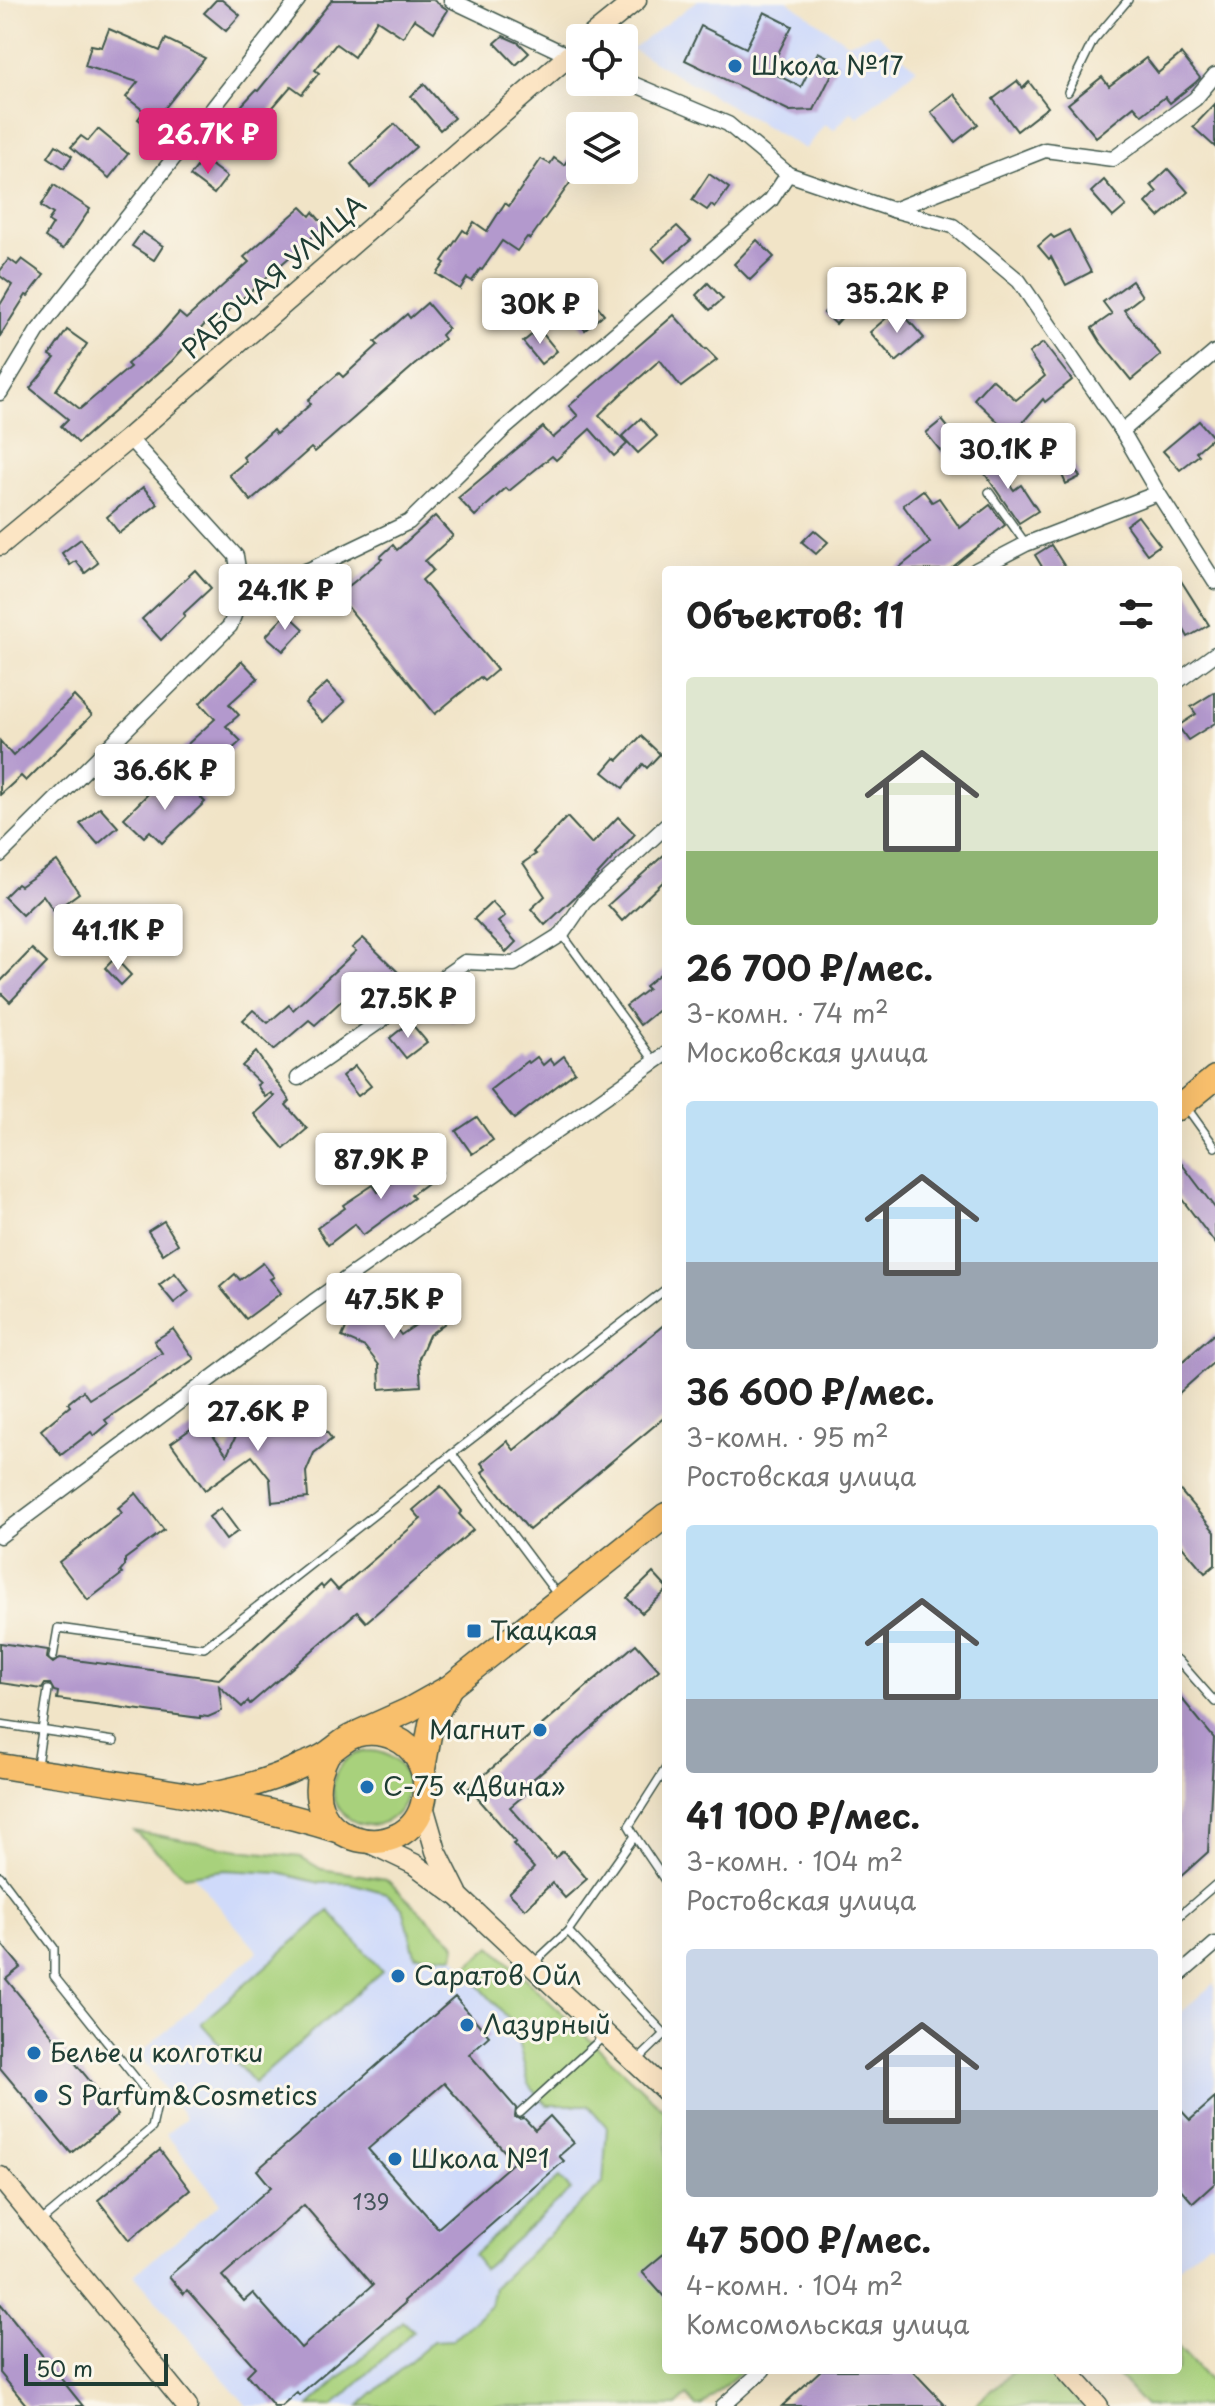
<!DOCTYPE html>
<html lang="ru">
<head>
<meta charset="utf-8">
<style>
  body { margin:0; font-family:"Playpen Sans",sans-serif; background:#f6f6f6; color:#222; height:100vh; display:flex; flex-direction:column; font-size:30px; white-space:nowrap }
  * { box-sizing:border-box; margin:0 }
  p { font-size:26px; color:#767676 }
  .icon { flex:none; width:44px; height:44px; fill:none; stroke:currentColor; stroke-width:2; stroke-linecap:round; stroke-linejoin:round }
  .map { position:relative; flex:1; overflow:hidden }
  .sheet { position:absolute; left:662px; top:566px; width:520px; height:1808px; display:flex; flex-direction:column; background:#fff; border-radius:8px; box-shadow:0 8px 32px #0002 }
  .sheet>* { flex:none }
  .buttons { position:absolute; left:566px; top:24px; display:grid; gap:16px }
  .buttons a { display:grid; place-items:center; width:72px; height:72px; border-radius:8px; background:#fff; box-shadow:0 8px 32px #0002; font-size:40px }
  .scale { position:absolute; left:24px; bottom:20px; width:144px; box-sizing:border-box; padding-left:8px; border:4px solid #1f3d34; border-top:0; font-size:22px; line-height:28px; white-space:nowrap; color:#1f3d34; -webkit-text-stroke:6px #fbf7ec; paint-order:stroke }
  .price { position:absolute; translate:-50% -68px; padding:0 18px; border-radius:8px; background:#fff; color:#222; font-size:26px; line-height:52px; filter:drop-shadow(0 2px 4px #0008) }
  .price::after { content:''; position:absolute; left:50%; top:48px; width:24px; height:18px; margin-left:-12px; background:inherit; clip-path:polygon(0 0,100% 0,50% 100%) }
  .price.on { background:#db2777; color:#fff }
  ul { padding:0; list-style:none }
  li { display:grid; align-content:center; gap:16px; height:424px; padding:0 24px }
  li span { display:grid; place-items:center; height:248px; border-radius:8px; color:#555 }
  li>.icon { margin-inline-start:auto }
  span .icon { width:144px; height:144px; fill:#fffc; stroke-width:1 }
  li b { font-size:34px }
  h2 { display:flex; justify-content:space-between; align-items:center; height:96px; padding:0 24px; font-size:34px }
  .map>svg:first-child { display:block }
  .built { fill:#cfdafa }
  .green { fill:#a8d17c; stroke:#648758; stroke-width:2 }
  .building { fill:#b399cd; fill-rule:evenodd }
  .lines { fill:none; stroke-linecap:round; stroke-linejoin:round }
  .lane-casing { stroke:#3e564a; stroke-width:10 }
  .street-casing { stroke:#3e564a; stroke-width:17 }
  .secondary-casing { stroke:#3e564a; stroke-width:23 }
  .primary-casing { stroke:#3e564a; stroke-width:27 }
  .lane { stroke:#fff; stroke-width:7 }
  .street { stroke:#fff; stroke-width:14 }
  .secondary { stroke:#fce5c4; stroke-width:20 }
  .primary { stroke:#f8bf6c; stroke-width:24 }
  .poi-dot { fill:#1f6fb2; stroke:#fbf7ec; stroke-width:3 }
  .labels { text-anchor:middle; stroke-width:6; stroke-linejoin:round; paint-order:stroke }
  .number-label { font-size:22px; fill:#44545a }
  .poi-label { font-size:26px; fill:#1f3d34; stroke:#fbf7ec; text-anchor:start }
  .street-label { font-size:26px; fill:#1f3d34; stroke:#fbf7ec }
</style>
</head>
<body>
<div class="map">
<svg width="1215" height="2406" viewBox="0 0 1215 2406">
  <rect width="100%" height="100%" fill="#fbf7ec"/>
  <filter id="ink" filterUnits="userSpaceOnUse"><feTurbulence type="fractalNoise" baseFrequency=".0125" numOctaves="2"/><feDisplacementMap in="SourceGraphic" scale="16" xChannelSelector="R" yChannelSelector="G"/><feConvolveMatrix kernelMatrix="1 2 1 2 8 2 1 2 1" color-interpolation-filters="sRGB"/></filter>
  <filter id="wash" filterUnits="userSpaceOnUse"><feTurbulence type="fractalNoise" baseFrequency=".006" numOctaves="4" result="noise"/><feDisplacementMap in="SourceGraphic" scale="32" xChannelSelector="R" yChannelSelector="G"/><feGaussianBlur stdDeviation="1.8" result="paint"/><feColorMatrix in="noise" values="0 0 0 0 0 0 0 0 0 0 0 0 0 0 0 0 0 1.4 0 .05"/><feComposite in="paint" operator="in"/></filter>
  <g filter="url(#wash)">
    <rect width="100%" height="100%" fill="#f1e4c7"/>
    <g class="built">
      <polygon points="698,0 787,0 847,43 877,33 916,69 858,117 851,112 834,130 825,124 805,149 632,49"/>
      <polygon points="224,1870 279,1873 320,1883 351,1883 386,1893 403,1908 415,1954 454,1956 514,2025 529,2085 547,2105 588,2105 607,2127 603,2183 494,2287 490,2305 453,2340 433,2341 359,2406 247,2406 134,2275 221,2203 166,2134 186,2118 140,2056 144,2050 258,1952 193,1875"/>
      <polygon points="1214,1983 1215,2245 1209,2241 1178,2268 1178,2015"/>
    </g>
    <g class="green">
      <circle cx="370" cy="1788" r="37"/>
      <polygon points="134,1831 239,1850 301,1857 321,1869 386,1879 456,1945 454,1956 415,1955 403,1908 386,1893 351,1883 320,1883 279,1873 224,1870 185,1876"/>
      <polygon points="329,1911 382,1971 254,2083 201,2023"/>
      <polygon points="491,1946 666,2112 666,2370 743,2370 701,2406 696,2406 687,2396 676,2406 359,2406 433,2341 453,2340 490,2306 494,2287 603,2183 607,2127 588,2105 547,2105 529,2085 514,2025 464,1969"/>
      <polygon points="559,2178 571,2190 484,2269 473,2255"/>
      <polygon points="402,2321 413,2331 333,2406 309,2406"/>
      <polygon points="1178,2347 1215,2387 1215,2406 1145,2406 1112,2370 1178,2370"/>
      <polygon points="1015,2370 1052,2370 1084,2406 974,2406"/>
    </g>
    <g id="blocks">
      <g class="building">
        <polygon points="216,0 222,0 240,15 226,31 204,13"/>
        <polygon points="332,0 433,0 448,10 434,32 414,19 403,37 377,20 354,57 336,44 315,70 319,73 302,94 291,86 239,147 222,134 243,104 256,90 258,91"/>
        <polygon points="764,12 792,26 769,71 801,87 818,52 838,62 814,110 790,111 685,60 701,26 746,48"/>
        <polygon points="109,29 160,51 166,39 205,58 165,108 168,110 152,130 138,119 144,111 126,97 138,82 85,66 91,45 102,47"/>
        <polygon points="503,36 519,43 529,53 516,65 495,43"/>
        <polygon points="1181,54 1200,78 1196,82 1170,103 1165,97 1142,115 1134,106 1096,137 1068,104 1102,77 1109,86 1146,58 1158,73"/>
        <polygon points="1017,81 1023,88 1029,82 1048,107 1017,131 993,99"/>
        <polygon points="424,84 454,118 440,130 411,96"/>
        <polygon points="954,94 978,124 955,142 931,112"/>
        <polygon points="1215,104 1215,147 1193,127"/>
        <polygon points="395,124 416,147 370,187 351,164"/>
        <polygon points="98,129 128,154 109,178 71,147 81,136 88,141"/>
        <polygon points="580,141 580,169 530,239 527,237 517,251 502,241 482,270 480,269 472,281 467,278 460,289 437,274 445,263 442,261 463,230 467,233 474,222 487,231 505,203 509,206 541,159 550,164 554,158 564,165"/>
        <polygon points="56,145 72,156 64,168 48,157"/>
        <polygon points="203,159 227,177 214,194 190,176"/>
        <polygon points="1168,169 1188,192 1159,217 1146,203 1157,192 1151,185"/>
        <polygon points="709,174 729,188 715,208 711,205 707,210 692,200"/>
        <polygon points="1104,180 1126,206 1113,217 1091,192"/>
        <polygon points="54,185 90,209 63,249 45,237 53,224 48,221 53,214 41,206"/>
        <polygon points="301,207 310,216 313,212 325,226 210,327 206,323 172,361 78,443 61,426 68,419 30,388 55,358 50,355 67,330 87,344 56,390 80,409 130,367 127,364 158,337 179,313 186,319 249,262 244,257"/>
        <polygon points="677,226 691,240 665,262 652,248"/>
        <polygon points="1069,230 1091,272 1066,285 1051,257 1049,259 1038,246 1051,235 1054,238"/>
        <polygon points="142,232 163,246 154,260 132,246"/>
        <polygon points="757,240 774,257 750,280 734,264"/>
        <polygon points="9,259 17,265 22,259 44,275 28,296 26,295 0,336 0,305 12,285 0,276 0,271"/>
        <polygon points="1132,281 1142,296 1124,310 1161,355 1131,380 1101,343 1092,328 1112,314 1103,302"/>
        <polygon points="708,283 723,299 710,310 696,295"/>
        <polygon points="842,292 855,303 836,324 824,313"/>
        <polygon points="587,294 604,314 585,330 573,316 568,321 557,307 569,297 575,304"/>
        <polygon points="427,303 448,328 441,335 444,339 315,452 311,448 251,501 229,475 246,461 243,457 273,430 276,434 311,404 308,400 339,373 343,377 378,345 375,342 407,314 410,318"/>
        <polygon points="898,308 924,338 896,362 870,332"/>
        <polygon points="674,315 705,350 706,349 717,360 681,387 660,360 621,394 599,415 627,444 614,456 590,429 556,460 552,456 509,491 506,488 475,516 458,498 543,427 553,438 578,416 569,406"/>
        <polygon points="539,329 557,351 541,364 523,342"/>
        <polygon points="1043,343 1072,380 1045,402 1043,399 1012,435 974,399 992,379 1016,400 1045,376 1029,353"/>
        <polygon points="641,418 657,436 638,453 622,436"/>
        <polygon points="942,420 964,447 948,460 926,433"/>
        <polygon points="1199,421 1213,437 1196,452 1199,455 1180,470 1163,451"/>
        <polygon points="987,453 1014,490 1021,485 1038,511 1019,523 976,461"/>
        <polygon points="1070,458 1080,477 1066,484 1057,464"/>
        <polygon points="143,487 158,504 119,533 107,517"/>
        <polygon points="923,490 932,502 939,498 960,528 990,505 1005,525 949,570 896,570 930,543 903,505"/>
        <polygon points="435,516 453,536 425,561 433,570 422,580 497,670 484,681 480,677 435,714 338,595 382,559 380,557 393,545 397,550"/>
        <polygon points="1138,516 1160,545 1147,554 1126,525"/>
        <polygon points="814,530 828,542 816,554 802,542"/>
        <polygon points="81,539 98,563 85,573 76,561 70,565 62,553"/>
        <polygon points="1051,545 1067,570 1044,570 1035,555"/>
        <polygon points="195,570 211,588 183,614 185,616 161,640 142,619"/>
        <polygon points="1178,576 1209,625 1188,637 1178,619"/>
        <polygon points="287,613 304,629 283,651 266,636"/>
        <polygon points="242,661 258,678 229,704 239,715 226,726 241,741 201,778 178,753 215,719 200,703"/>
        <polygon points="327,683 345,702 323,722 305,703"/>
        <polygon points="1215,692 1215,723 1188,740 1178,726 1196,714 1191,707"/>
        <polygon points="74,696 92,715 26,781 21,776 0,795 0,741 13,756"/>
        <polygon points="641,736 660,754 647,768 643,764 623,788 603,772 615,758 618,760"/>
        <polygon points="185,781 205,802 162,843 150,831 144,837 124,818 152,790 164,801"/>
        <polygon points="100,807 118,827 98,844 80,824"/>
        <polygon points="567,817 592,844 618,817 635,834 591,882 545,925 531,909 545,896 523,863 536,854 533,852"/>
        <polygon points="666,853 666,879 622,921 608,905"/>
        <polygon points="57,861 79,893 54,911 43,895 22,915 4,897 17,884 20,886"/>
        <polygon points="492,902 505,916 498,922 516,942 506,952 474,919"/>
        <polygon points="363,938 402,976 387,990 371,974 315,1025 309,1020 274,1050 243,1020 253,1010 268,1023 289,1005 293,1010 356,951 352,948"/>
        <polygon points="32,949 47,963 10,1002 0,992 0,982"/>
        <polygon points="115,958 131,975 121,985 105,968"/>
        <polygon points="666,969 666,1004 640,1025 626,1006 648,989 645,986"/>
        <polygon points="449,992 465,1012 452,1022 436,1003"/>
        <polygon points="410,1022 427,1042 406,1058 390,1038"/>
        <polygon points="256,1052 290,1101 286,1105 307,1129 284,1149 254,1114 274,1096 271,1093 265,1097 257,1085 260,1083 242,1066"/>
        <polygon points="564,1056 575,1072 514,1119 490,1090 527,1061 529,1063 537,1057 543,1065 550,1059 554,1064"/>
        <polygon points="355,1066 371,1086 358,1096 342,1076"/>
        <polygon points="477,1117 493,1140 472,1154 456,1131"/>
        <polygon points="427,1150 442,1172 411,1195 414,1198 363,1235 355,1224 328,1245 317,1228 345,1208 343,1205 373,1185 378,1192 414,1167 410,1162"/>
        <polygon points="1178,1159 1215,1208 1215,1243 1178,1194"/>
        <polygon points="164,1221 178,1244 163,1254 148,1231"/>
        <polygon points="263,1263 274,1277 270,1279 281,1293 246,1319 220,1287 235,1274 240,1280"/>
        <polygon points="175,1273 189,1291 174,1303 159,1285"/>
        <polygon points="422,1294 445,1323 429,1335 419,1358 421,1386 380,1389 379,1365 365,1347 342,1337 358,1300 382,1309 401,1335 420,1322 408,1304"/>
        <polygon points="666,1323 666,1416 529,1530 482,1472 486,1469 481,1463 507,1441 514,1450"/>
        <polygon points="173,1329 194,1359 105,1420 108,1424 94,1436 91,1432 61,1455 41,1430 70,1406 68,1403 83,1391 89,1399 162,1353 154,1341"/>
        <polygon points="1215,1333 1215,1361 1178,1394 1178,1366"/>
        <polygon points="310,1410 332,1439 314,1453 306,1472 308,1498 272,1502 270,1479 252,1456 205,1490 171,1443 202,1421 227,1455 246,1414 267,1424 293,1423"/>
        <polygon points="441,1486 462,1511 459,1514 473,1530 366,1622 357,1612 250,1704 248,1701 242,1707 219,1686 222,1711 208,1717 200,1716 200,1718 57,1699 58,1692 54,1691 50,1684 45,1684 42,1689 0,1683 0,1643 48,1650 47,1658 53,1663 60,1658 219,1679 321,1585 323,1588 330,1581 338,1590 421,1519 413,1510"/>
        <polygon points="1178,1488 1215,1532 1215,1565 1205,1573 1178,1541"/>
        <polygon points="136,1493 164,1530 125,1559 125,1566 120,1572 122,1574 88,1600 59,1562 122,1513 118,1508"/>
        <polygon points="221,1508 238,1531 226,1540 209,1517"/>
        <polygon points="653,1573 666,1587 666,1591 642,1613 627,1598"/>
        <polygon points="636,1644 659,1670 532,1780 536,1785 510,1807 555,1858 563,1851 587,1879 565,1898 552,1883 525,1909 509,1893 534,1868 513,1844 516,1842 469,1788"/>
        <polygon points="1178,1694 1214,1738 1208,1852 1178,1879"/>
        <polygon points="0,1942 21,1967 6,1979 118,2115 71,2153 0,2068"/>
        <path d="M 455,1997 L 489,2036 L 469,2054 L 516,2108 L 515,2117 L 519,2119 L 524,2118 L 535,2130 L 550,2116 L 574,2143 L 559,2156 L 564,2161 L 404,2301 L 405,2303 L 299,2395 L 297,2392 L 281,2406 L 274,2406 L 247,2375 L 255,2367 L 187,2290 L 184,2294 L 169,2276 L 271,2187 L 257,2170 ZM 444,2083 L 514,2162 L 438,2228 L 368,2149 ZM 304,2205 L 373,2285 L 301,2348 L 253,2293 L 244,2301 L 222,2276 Z"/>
        <polygon points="1215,2098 1215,2183 1193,2203 1178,2186 1178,2107 1190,2120"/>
        <polygon points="160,2150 190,2190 129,2240 98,2200"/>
        <polygon points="666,2252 666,2299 642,2272"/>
        <polygon points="0,2303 83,2406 27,2406 0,2373"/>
        <polygon points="821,2370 912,2370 946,2406 782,2406"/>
      </g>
    </g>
  </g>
  <g filter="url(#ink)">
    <use href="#blocks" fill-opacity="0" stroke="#3e564a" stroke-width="2"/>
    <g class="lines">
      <defs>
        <g id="lane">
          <polyline points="1068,92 1093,41 1128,0"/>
          <polyline points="989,492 1026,544"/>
          <polyline points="562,934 655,1062"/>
          <polyline points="1187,1108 1215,1147"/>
          <polyline points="559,1597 452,1454 666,1289"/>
          <polyline points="53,1657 58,1628 204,1648 452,1454"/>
          <polyline points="1178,1660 1215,1702"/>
          <polyline points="0,1724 114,1741"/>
          <polyline points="37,1765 48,1690"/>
          <polyline points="635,1836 629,1826 666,1768"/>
          <polyline points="0,1876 54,1948 54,1976 157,2105 152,2128 39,2223"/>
          <polyline points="1178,1917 1215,1885"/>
          <polyline points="568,1931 666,2035"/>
          <polyline points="533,1964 568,1931 635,1836 666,1882"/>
          <polyline points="638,2060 665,2034"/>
          <polyline points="520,2113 604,2036"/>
        </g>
        <g id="street">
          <polyline points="451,0 580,61"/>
          <polyline points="624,80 728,124 788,174 893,210 953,226 1019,281 1122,431 1158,493 1215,582"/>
          <polyline points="893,210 1045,150 1113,159 1195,99 1215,75"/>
          <polyline points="0,393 37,332 298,0"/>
          <polyline points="1122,431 1215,352"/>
          <polyline points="976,570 1026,544 1158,493"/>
          <polyline points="242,594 311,569 409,522 504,429 771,200 788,174"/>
          <polyline points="1178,681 1215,654"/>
          <polyline points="0,855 230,626 242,594 236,556 129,438"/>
          <polyline points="298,1078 465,962 514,964 562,934 584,902 666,826"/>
          <polyline points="0,1536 313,1302 666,1054"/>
          <polyline points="1178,1976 1215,1944"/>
          <polyline points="723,2406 763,2370"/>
        </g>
        <g id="secondary">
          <polyline points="589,38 636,0"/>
          <polyline points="0,545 129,438 580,46"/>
          <polyline points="423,1806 436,1851 457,1893"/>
          <polyline points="368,1842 414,1864 459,1897 666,2091"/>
          <polyline points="0,2177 187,2406"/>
          <polyline points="1066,2370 1098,2406"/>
        </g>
        <g id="primary">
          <polyline points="1178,1108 1215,1078"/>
          <polyline points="360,1732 409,1710 450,1687 666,1515"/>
          <path d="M 0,1766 C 113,1783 227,1796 337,1830"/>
          <polyline points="423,1769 431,1724 449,1689"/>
          <path d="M 201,1796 C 236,1790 268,1782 301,1766 C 310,1762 320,1759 328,1753 C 340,1745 349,1734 365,1733 C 385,1731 407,1740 417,1758 C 425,1772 427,1784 424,1799 C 411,1873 281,1844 328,1753"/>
        </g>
      </defs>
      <use href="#lane" class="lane-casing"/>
      <use href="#street" class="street-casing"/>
      <use href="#secondary" class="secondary-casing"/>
      <use href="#primary" class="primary-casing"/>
      <use href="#lane" class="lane"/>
      <use href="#street" class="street"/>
      <use href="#secondary" class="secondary"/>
      <use href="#primary" class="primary"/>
    </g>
  </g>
  <g class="poi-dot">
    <circle cx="735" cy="66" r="8"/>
    <rect x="466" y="1623" width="16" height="16" rx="4"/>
    <circle cx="540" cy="1730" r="8"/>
    <circle cx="367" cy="1787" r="8"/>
    <circle cx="398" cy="1976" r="8"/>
    <circle cx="467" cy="2025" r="8"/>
    <circle cx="34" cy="2053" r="8"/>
    <circle cx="41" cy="2096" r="8"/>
    <circle cx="395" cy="2159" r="8"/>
  </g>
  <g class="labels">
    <g class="number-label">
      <text x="371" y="2210">139</text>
    </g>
    <g class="poi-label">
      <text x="751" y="75">Школа №17</text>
      <text x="490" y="1640">Ткацкая</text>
      <text x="524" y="1739" text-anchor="end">Магнит</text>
      <text x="383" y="1796">С-75 «Двина»</text>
      <text x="414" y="1985">Саратов Ойл</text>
      <text x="483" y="2034">Лазурный</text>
      <text x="50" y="2062">Белье и колготки</text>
      <text x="57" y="2105">S Parfum&amp;Cosmetics</text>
      <text x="411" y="2168">Школа №1</text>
    </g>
    <g class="street-label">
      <text transform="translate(274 277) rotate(-41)" y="9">РАБОЧАЯ УЛИЦА</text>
    </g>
  </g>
</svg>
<div class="buttons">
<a><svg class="icon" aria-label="locate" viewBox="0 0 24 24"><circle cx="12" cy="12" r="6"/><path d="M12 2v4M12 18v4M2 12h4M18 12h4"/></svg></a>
<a><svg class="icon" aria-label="layers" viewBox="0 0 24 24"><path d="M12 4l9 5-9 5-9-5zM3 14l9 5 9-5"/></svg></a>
</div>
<div class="scale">50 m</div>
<b class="price on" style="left:208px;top:176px">26.7K ₽</b>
<b class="price" style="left:897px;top:335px">35.2K ₽</b>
<b class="price" style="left:540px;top:346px">30K ₽</b>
<b class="price" style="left:1008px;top:491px">30.1K ₽</b>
<b class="price" style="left:285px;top:632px">24.1K ₽</b>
<b class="price" style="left:165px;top:812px">36.6K ₽</b>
<b class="price" style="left:118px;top:972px">41.1K ₽</b>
<b class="price" style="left:408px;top:1040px">27.5K ₽</b>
<b class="price" style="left:381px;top:1201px">87.9K ₽</b>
<b class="price" style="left:394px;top:1341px">47.5K ₽</b>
<b class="price" style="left:258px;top:1453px">27.6K ₽</b>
<section class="sheet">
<h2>Объектов: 11<svg class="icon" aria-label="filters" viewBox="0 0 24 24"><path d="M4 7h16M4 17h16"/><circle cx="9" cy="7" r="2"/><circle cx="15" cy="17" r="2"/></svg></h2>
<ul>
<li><span style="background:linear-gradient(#dfe7d0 70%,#8fb573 0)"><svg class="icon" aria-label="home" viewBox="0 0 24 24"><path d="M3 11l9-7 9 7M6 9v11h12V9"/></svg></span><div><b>26 700 ₽/мес.</b><p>3-комн. · 74 m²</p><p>Московская улица</p></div></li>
<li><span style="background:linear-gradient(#bfe0f5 65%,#9aa5b1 0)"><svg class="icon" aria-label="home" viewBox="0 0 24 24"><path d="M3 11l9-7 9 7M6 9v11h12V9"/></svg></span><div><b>36 600 ₽/мес.</b><p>3-комн. · 95 m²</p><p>Ростовская улица</p></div></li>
<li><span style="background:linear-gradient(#bfe0f5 70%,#9aa5b1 0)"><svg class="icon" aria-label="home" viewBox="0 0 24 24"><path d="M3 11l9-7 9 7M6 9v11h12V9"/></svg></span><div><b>41 100 ₽/мес.</b><p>3-комн. · 104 m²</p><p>Ростовская улица</p></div></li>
<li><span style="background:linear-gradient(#c9d6e8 65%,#9aa5b1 0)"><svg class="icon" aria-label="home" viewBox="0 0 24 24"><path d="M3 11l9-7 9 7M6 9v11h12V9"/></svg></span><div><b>47 500 ₽/мес.</b><p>4-комн. · 104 m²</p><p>Комсомольская улица</p></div></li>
</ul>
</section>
</div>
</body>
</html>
